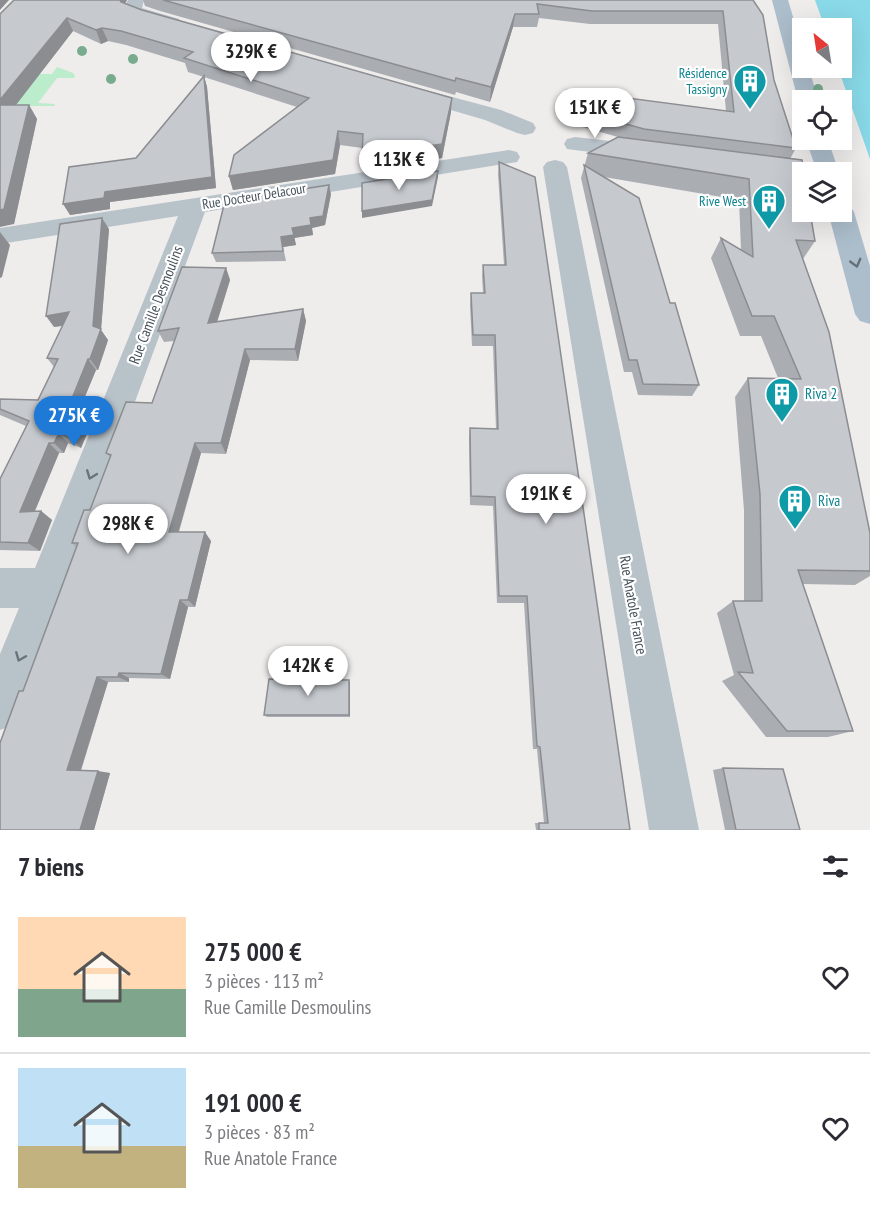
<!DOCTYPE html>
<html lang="fr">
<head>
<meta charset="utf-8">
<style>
  body { margin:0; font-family:"PT Sans Narrow",sans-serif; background:#f7f7f7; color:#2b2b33; height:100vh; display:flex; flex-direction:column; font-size:22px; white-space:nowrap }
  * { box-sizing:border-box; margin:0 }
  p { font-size:20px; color:#7c7c81 }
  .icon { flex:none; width:33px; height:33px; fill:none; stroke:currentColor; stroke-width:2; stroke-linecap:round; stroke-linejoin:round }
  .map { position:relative; height:830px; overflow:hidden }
  .details { display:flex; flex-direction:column; background:#fff; flex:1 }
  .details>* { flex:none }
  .needle { width:39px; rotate:330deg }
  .fabs { position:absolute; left:792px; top:18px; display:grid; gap:12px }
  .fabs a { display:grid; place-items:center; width:60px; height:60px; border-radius:0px; background:#fff; box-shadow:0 6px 24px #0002; font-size:30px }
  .price { position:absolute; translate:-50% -51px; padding:0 14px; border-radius:21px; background:#fff; color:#222; font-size:20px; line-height:39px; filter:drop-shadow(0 2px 3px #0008) }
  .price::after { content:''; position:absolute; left:50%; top:36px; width:18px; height:14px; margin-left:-9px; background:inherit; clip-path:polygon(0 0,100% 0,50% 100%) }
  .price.current { background:#1f79d7; color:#fff }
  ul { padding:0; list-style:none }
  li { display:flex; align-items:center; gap:18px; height:150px; padding:0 18px }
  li+li { border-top:2px solid #e1e1e2 }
  li span { display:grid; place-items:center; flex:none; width:168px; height:120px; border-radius:0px; color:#555 }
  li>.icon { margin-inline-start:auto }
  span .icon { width:72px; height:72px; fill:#fffc; stroke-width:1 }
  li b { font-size:26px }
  h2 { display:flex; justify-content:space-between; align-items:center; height:72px; padding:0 18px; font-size:26px }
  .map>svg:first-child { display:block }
  .green { fill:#bbeccb }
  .water { fill:#89d9e8 }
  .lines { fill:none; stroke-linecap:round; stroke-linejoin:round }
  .minor { fill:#b8c2c9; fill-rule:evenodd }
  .major { fill:#acbdcb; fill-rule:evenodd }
  .tree { fill:#79ac8f }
  .wall { fill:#aaaeb2 }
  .shaded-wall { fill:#8b8d91 }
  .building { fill:#c6cacf; stroke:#8b8d91; stroke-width:1.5 }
  .oneway { stroke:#64717b }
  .oneway2 { stroke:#68737b }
  .labels { text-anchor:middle; stroke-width:4.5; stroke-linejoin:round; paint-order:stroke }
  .far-culture-label { font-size:14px; fill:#0d838f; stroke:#fff; text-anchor:end }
  .far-street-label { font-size:14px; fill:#455159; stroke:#fff }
  .street-label { font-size:15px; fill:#455159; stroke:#fff }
  .culture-label { font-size:15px; fill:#0d838f; stroke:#fff; text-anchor:start }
</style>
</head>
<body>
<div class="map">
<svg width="870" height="830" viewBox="0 0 870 830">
  <rect width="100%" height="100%" fill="#efecec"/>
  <polygon class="green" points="57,67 73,73 75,76 74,78 57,78 38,103 55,104 54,106 0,106 0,90 40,74 52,74"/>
  <polygon class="water" points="815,0 870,0 870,159 838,68 842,68 842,28 825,28"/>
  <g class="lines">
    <g class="minor">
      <polygon points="128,0 144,0 142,8 179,19 182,23 179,27 173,28 129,15 124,7"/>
      <polygon points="407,85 501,110 533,123 536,128 533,133 525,135 517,133 485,120 400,95 397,91 400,87"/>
      <polygon points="575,137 645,145 653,147 656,152 653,157 645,159 567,149 564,144 567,139"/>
      <polygon points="509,150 517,152 520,157 517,162 205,212 22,708 16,724 0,730 0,654 19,608 0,608 0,568 35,568 178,216 0,244 0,228"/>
      <polygon points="555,160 563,162 567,167 699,830 649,830 543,167 547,162"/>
    </g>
    <g class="major">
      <polygon points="772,0 788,0 802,47 802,68 809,68 818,100 802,100 802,105 798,100"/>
      <polygon points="806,140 828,140 839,172 817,172"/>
      <polygon points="842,204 850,206 854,212 870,266 870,324 860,321 855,314 828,212 842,212"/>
    </g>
  </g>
  <g class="tree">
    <circle cx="82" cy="51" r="5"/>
    <circle cx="133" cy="59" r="5"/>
    <circle cx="111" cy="79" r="5"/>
    <circle cx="818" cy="89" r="5"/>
  </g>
  <g class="wall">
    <polygon points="143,0 753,0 774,80 796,148 790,159 815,241 803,259 870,533 870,576 855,585 802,584 853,731 828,737 766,737 722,681 734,675 717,613 733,601 744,601 744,510 735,397 748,378 778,378 761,336 740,336 711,258 721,238 741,250 739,200 604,177 670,303 699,385 692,396 638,395 632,372 624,372 581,178 588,153 618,137 561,121 567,90 726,111 718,24 590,24 539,18 537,27 513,27 490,102 456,92 455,95 160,11 145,6"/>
    <polygon points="125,4 142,10 451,112 442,158 363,170 362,148 340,145 335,174 233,190 229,176 297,107 204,77 207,87 216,188 110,202 110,209 70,215 136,158 204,77 188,72 185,63 126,45 108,41 101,44 73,31 16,105 29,105 37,119 14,224 0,14"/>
    <polygon points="499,162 630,830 536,830 535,823 544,823 537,749 533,749 524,603 497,603 493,506 470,505 469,438 470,428 496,429 493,346 472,346 470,305 471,293 483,293 482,276 483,265 504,265 498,174"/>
    <polygon points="331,194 325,225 312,228 313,235 294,238 296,245 283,247 286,261 216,262 212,253"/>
    <polygon points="109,229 101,330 108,340 98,370 96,370 83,401 88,401 96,412 81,448 68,443 64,453 59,453 35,511 41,511 52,520 40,551 0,550 0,479 26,426 0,415 0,399 38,400 54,367 47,358 63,326 54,327"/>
    <polygon points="226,268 230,280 217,322 303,309 306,321 298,361 250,360 226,454 201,453 179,532 211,541 195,607 188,607 170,679 129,678 129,682 108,682 81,771 110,773 94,830 23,691 76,547 72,543 90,510 110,457 106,453 152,403 174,341 164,342 158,331"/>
    <polygon points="350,683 350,717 267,717 264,715"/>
    <polygon points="723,768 800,830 725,830 713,770"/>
  </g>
  <g class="shaded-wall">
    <polygon points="0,0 9,0 0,10"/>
    <polygon points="118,0 127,0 122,10"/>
    <polygon points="515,14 513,27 490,102 491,87"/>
    <polygon points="67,18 73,31 5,119 0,111 0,100"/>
    <polygon points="102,28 108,41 101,44 96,30"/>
    <polygon points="204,76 207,87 216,188 110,202 110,209 70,215 63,204 105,192 212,177"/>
    <polygon points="452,98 451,112 442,158 363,170 362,156"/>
    <polygon points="29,105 37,119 14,224 0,227 0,210"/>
    <polygon points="338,131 340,145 335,174 233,190 229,176"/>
    <polygon points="438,171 438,177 432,206 362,218 362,211"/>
    <polygon points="329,185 331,194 325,225 312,228 313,235 294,238 292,228"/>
    <polygon points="102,218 109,229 101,330 108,340 98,370 90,359"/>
    <polygon points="0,232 10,245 2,277 0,278"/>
    <polygon points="294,235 296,245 283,247 286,261 281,237"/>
    <polygon points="226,268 230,280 213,335 208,323"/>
    <polygon points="303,309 306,321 298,361 295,349"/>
    <polygon points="69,312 77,323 54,327 46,316"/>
    <polygon points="245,349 250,360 226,454 221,443"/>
    <polygon points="88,359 96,370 79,411 71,401"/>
    <polygon points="88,401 96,412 81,448 72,439"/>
    <polygon points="59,433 68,443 64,453 54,443"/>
    <polygon points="49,443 59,453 31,520 20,512"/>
    <polygon points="195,443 201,453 176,540 169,532"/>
    <polygon points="41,511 52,520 40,551 28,543"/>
    <polygon points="205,532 211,541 195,607 188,600"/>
    <polygon points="180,600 188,607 170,679 161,674"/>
    <polygon points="119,673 129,678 129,682 118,677"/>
    <polygon points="97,677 108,682 80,772 67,770"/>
    <polygon points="349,680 350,683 350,717 349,715"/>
    <polygon points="98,771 110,773 94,830 80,830"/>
  </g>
  <g class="building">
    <polygon points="14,0 120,0 121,2 142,10 452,98 442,144 362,156 363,134 338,131 333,160 229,176 234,155 309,98 184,58 193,52 121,31 102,28 96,30 67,18 0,100 0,14"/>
    <polygon points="163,0 753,0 763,15 774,80 796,148 644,129 564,107 567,90 734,112 723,11 592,11 537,4 539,14 515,14 491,87 456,78 455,81"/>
    <polygon points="204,76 212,177 105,192 104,198 63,204 69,167 136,158"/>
    <polygon points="0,105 29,105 4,209 0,210"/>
    <polygon points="618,137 802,160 804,172 802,172 802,212 810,212 815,241 796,240 829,332 870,533 870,571 798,570 853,731 787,731 738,672 753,673 733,601 762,601 760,494 748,378 801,379 774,316 752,316 721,238 753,257 749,179 588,153"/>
    <polygon points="499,162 535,177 630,830 539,830 539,823 548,823 540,747 537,746 527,596 499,596 495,497 471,496 470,428 498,429 495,335 473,335 471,293 485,293 483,265 506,265"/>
    <polygon points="584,165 639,198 670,303 675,303 699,385 643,384 637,360 629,360"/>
    <polygon points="438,171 432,200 362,211 362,183"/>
    <polygon points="329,185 323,216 310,218 311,225 292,228 294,235 281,237 283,251 212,253 225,201"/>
    <polygon points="102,218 93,326 101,329 90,359 88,359 71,401 88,401 72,439 59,433 54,443 49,443 20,512 41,511 28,543 0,542 0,479 29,421 0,409 0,399 38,400 58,359 47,358 69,312 46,316 60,224"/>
    <polygon points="182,267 226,268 208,323 303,309 295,349 245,349 221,443 195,443 169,532 205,532 188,600 180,600 161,674 119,673 118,677 97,677 67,770 98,771 80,830 0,830 0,743 19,691 23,691 78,543 72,543 84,510 90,510 111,455 106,453 126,402 152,403 179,328 158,331"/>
    <polygon points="269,679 349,680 349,715 264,715"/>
    <polygon points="723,768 783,769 800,830 736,830"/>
  </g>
  <defs><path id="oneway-chevron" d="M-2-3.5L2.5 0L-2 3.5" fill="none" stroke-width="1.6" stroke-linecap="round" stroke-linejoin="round" transform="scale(1.5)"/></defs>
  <use class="oneway" href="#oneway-chevron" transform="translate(856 263) rotate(75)"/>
  <g class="oneway2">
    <use href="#oneway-chevron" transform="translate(91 475) rotate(111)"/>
    <use href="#oneway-chevron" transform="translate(20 657) rotate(112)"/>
  </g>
  <defs>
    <symbol id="building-pin" viewBox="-11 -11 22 30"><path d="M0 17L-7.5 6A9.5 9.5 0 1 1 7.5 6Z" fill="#0f9aa8" stroke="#fff"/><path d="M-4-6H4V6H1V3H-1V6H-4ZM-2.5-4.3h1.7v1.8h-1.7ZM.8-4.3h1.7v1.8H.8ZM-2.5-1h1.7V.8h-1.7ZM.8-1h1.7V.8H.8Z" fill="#fff"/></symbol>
  </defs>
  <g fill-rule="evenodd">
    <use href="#building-pin" x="731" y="62" width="38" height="52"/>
    <use href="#building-pin" x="750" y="182" width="38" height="52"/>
    <use href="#building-pin" x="763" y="375" width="38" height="52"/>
    <use href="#building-pin" x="776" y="482" width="38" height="52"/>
  </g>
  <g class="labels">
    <g class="far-culture-label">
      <text x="727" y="78">Résidence<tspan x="727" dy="16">Tassigny</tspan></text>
      <text x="746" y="206">Rive West</text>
    </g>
    <g class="far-street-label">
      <text transform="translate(254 196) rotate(-9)" y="5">Rue Docteur Delacour</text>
    </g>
    <g class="street-label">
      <text transform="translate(156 305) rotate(-69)" y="5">Rue Camille Desmoulins</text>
      <text transform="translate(633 605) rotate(80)" y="5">Rue Anatole France</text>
    </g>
    <g class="culture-label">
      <text x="805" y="399">Riva 2</text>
      <text x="818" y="506">Riva</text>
    </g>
  </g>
</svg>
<div class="fabs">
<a><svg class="needle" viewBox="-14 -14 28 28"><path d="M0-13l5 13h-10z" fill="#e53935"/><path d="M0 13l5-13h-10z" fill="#7c7c81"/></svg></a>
<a><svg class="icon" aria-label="locate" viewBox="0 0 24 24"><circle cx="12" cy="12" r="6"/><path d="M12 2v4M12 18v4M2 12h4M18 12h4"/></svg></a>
<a><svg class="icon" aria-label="layers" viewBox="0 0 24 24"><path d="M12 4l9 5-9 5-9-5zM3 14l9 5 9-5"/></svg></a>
</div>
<b class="price" style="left:251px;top:83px">329K €</b>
<b class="price" style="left:595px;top:139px">151K €</b>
<b class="price" style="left:399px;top:191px">113K €</b>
<b class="price current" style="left:74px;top:447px">275K €</b>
<b class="price" style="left:546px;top:525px">191K €</b>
<b class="price" style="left:128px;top:555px">298K €</b>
<b class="price" style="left:308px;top:697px">142K €</b>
</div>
<section class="details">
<h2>7 biens<svg class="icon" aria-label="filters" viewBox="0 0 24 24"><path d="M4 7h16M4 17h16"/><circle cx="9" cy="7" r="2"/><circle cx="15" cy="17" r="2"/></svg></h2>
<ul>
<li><span style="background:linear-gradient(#ffd9b3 60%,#7fa58c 0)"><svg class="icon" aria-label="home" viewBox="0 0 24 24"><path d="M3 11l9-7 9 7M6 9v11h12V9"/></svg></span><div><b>275 000 €</b><p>3 pièces · 113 m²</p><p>Rue Camille Desmoulins</p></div><svg class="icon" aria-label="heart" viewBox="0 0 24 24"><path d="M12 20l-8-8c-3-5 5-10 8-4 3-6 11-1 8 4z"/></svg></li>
<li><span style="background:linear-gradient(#bfe0f5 65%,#c2b280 0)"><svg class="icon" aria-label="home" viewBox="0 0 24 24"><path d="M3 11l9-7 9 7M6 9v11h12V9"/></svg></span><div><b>191 000 €</b><p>3 pièces · 83 m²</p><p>Rue Anatole France</p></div><svg class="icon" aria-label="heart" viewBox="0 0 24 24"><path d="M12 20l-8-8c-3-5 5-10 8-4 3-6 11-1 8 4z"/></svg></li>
</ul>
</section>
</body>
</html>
